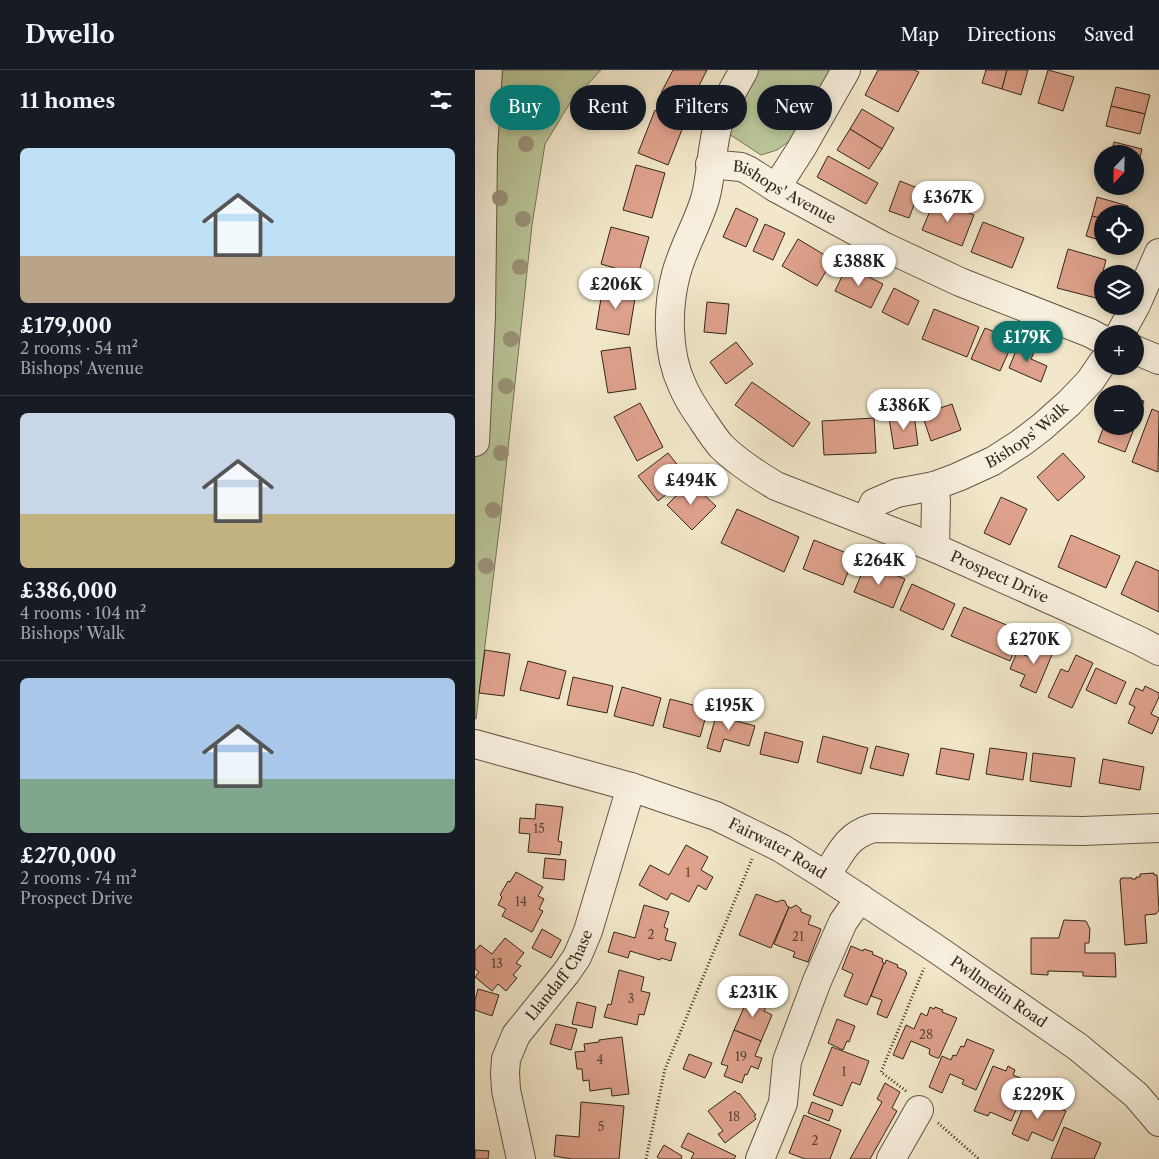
<!DOCTYPE html>
<html lang="en">
<head>
<meta charset="utf-8">
<style>
  body { margin:0; font-family:"Libre Caslon Text",serif; background:#242831; color:#f1f3f6; height:100vh; display:flex; flex-direction:column; font-size:19px; white-space:nowrap }
  * { box-sizing:border-box; margin:0 }
  p { font-size:16px; color:#9ea1a6 }
  .icon { flex:none; width:28px; height:28px; fill:none; stroke:currentColor; stroke-width:2; stroke-linecap:round; stroke-linejoin:round }
  .map { position:relative; flex:1; overflow:hidden }
  .details { display:flex; flex-direction:column; background:#171b24; width:475px }
  .details>* { flex:none }
  .banner { position:absolute; left:15px; top:15px; width:475px; height:45px; display:flex; gap:10px }
  .needle { width:32px; rotate:202deg }
  .fabs { position:absolute; left:619px; top:75px; display:grid; gap:10px }
  .fabs a { display:grid; place-items:center; width:50px; height:50px; border-radius:50%; background:#171b24; box-shadow:0 2px 8px #0003; font-size:25px }
  .price { position:absolute; translate:-50% -42px; padding:0 11px; border-radius:18px; background:#fff; color:#222; font-size:16px; line-height:32px; filter:drop-shadow(0 1px 2px #0008) }
  .price::after { content:''; position:absolute; left:50%; top:30px; width:15px; height:11px; margin-left:-8px; background:inherit; clip-path:polygon(0 0,100% 0,50% 100%) }
  .price.active { background:#0f766e; color:#fff }
  ul { padding:0; list-style:none }
  li { display:grid; align-content:center; gap:10px; height:265px; padding:0 20px }
  li+li { border-top:1px solid #363941 }
  li span { display:grid; place-items:center; height:155px; border-radius:8px; color:#555 }
  li>.icon { margin-inline-start:auto }
  span .icon { width:90px; height:90px; fill:#fffc; stroke-width:1 }
  li b { font-size:21px }
  h2 { display:flex; justify-content:space-between; align-items:center; height:60px; padding:0 20px; font-size:21px }
  .pill { padding:0 18px; border-radius:22px; background:#171b24; box-shadow:0 2px 8px #0003; font-size:18px; line-height:45px }
  .pill.active { background:#0f766e; color:#fff }
  header { display:flex; align-items:center; gap:30px; box-sizing:border-box; height:70px; padding:0 25px; background:#171b24; border-bottom:1px solid #363941 }
  header strong { font-size:24px }
  nav { display:flex; gap:28px; margin-inline-start:auto; font-size:18px }
  main { display:flex; flex:1; min-height:0 }
  .map>svg:first-child { display:block }
  .green { fill:#b9c598; stroke:#767658 }
  .building { fill:#dea18c; stroke:#322719 }
  .lines { fill:none; stroke-linecap:round; stroke-linejoin:round }
  .minor-casing { stroke:#625745; stroke-width:30 }
  .path { stroke:#322719; stroke-width:3; stroke-dasharray:1 2.5; stroke-linecap:butt }
  .minor { stroke:#f7efdd; stroke-width:28 }
  .tree { fill:#9b937a }
  .labels { text-anchor:middle; stroke-width:4; stroke-linejoin:round; paint-order:stroke }
  .number-label { font-size:12px; fill:#5d4636 }
  .street-label { font-size:15px; fill:#322719; stroke:#f7efdd }
</style>
</head>
<body>
<header>
<strong>Dwello</strong>
<nav><a>Map</a><a>Directions</a><a>Saved</a></nav>
</header>
<main>
<section class="details">
<h2>11 homes<svg class="icon" aria-label="filters" viewBox="0 0 24 24"><path d="M4 7h16M4 17h16"/><circle cx="9" cy="7" r="2"/><circle cx="15" cy="17" r="2"/></svg></h2>
<ul>
<li><span style="background:linear-gradient(#bfe0f5 70%,#b9a48a 0)"><svg class="icon" aria-label="home" viewBox="0 0 24 24"><path d="M3 11l9-7 9 7M6 9v11h12V9"/></svg></span><div><b>£179,000</b><p>2 rooms · 54 m²</p><p>Bishops' Avenue</p></div></li>
<li><span style="background:linear-gradient(#c9d6e8 65%,#c2b280 0)"><svg class="icon" aria-label="home" viewBox="0 0 24 24"><path d="M3 11l9-7 9 7M6 9v11h12V9"/></svg></span><div><b>£386,000</b><p>4 rooms · 104 m²</p><p>Bishops' Walk</p></div></li>
<li><span style="background:linear-gradient(#a9c7e8 65%,#7fa58c 0)"><svg class="icon" aria-label="home" viewBox="0 0 24 24"><path d="M3 11l9-7 9 7M6 9v11h12V9"/></svg></span><div><b>£270,000</b><p>2 rooms · 74 m²</p><p>Prospect Drive</p></div></li>
</ul>
</section>
<div class="map">
<svg width="684" height="1089" viewBox="0 0 684 1089">
  <rect width="100%" height="100%" fill="#f2e7ca"/>
  <filter id="stains"><feTurbulence type="fractalNoise" baseFrequency=".004" numOctaves="4"/><feColorMatrix values="0 0 0 0 .2 0 0 0 0 .09 0 0 0 0 .02 0 0 0 .5 -.17"/></filter>
  <radialGradient id="worn" r=".72"><stop offset=".6" stop-color="#630" stop-opacity="0"/><stop offset="1" stop-color="#630" stop-opacity=".3"/></radialGradient>
  <g class="green">
    <polygon points="0,0 126,0 95,33 70,74 57,155 26,444 1,649 0,649"/>
    <polygon points="281,0 363,0 325,63 302,80 286,85 254,64 260,41"/>
  </g>
  <g class="building">
    <polygon points="198,0 232,0 213,37 186,23"/>
    <polygon points="403,0 439,0 444,2 423,42 390,25"/>
    <polygon points="511,0 532,0 527,19 507,13"/>
    <polygon points="532,0 553,0 546,25 527,19"/>
    <polygon points="573,0 599,7 588,41 563,33"/>
    <polygon points="641,17 675,25 670,44 636,36"/>
    <polygon points="636,36 670,44 665,64 631,56"/>
    <polygon points="387,39 419,58 407,79 375,59"/>
    <polygon points="180,40 210,52 193,95 163,83"/>
    <polygon points="375,59 407,79 394,99 362,80"/>
    <polygon points="639,72 667,79 662,100 660,99 660,84 636,84"/>
    <polygon points="353,86 403,113 391,134 342,107"/>
    <polygon points="161,95 190,103 177,148 148,140"/>
    <polygon points="425,111 445,119 434,148 414,141"/>
    <polygon points="641,116 658,116 658,120"/>
    <polygon points="622,127 653,136 651,144 628,144 628,149 617,146"/>
    <polygon points="460,129 499,145 487,176 447,160"/>
    <polygon points="261,138 283,149 271,177 248,167"/>
    <polygon points="617,146 628,149 628,171 611,166"/>
    <polygon points="508,152 549,168 537,198 496,182"/>
    <polygon points="290,154 310,163 298,190 278,181"/>
    <polygon points="136,157 174,167 163,205 126,194"/>
    <polygon points="323,169 358,190 342,216 307,196"/>
    <polygon points="593,179 631,190 621,228 582,218"/>
    <polygon points="372,196 408,214 396,238 360,221"/>
    <polygon points="128,216 161,222 154,265 121,259"/>
    <polygon points="419,218 444,231 433,255 407,242"/>
    <polygon points="232,232 254,234 251,264 229,262"/>
    <polygon points="459,239 504,257 492,287 447,269"/>
    <polygon points="510,258 539,270 525,301 496,289"/>
    <polygon points="261,272 278,294 251,314 235,292"/>
    <polygon points="544,273 560,280 556,289 572,296 566,312 534,298"/>
    <polygon points="155,277 161,319 133,323 126,281"/>
    <polygon points="277,312 335,353 318,377 260,335"/>
    <polygon points="660,328 669,331 660,355"/>
    <polygon points="165,333 188,377 162,391 139,347"/>
    <polygon points="477,334 486,360 456,371 447,344"/>
    <polygon points="677,339 684,342 683,402 657,392"/>
    <polygon points="439,344 443,375 419,379 414,348"/>
    <polygon points="399,348 401,383 349,385 347,351"/>
    <polygon points="629,356 660,356 650,382 623,372"/>
    <polygon points="193,383 213,408 183,431 163,406"/>
    <polygon points="588,383 610,407 583,431 562,407"/>
    <polygon points="215,412 241,436 217,460 192,435"/>
    <polygon points="526,427 552,439 535,475 509,463"/>
    <polygon points="262,439 324,467 309,502 246,473"/>
    <polygon points="596,465 645,486 631,518 583,497"/>
    <polygon points="339,470 379,486 368,515 328,499"/>
    <polygon points="661,491 684,501 684,542 646,524"/>
    <polygon points="391,493 430,509 418,538 379,522"/>
    <polygon points="437,514 480,534 468,560 425,540"/>
    <polygon points="489,537 548,562 535,591 476,566"/>
    <polygon points="565,568 581,575 561,623 545,616 550,605 535,599 542,582 557,588"/>
    <polygon points="10,580 35,584 29,626 4,623"/>
    <polygon points="601,585 618,593 597,638 573,627 586,599 593,602"/>
    <polygon points="53,591 91,601 84,629 45,620"/>
    <polygon points="621,598 651,612 641,634 611,620"/>
    <polygon points="98,607 138,616 132,643 92,635"/>
    <polygon points="670,616 684,623 684,627 676,644 684,648 677,664 653,653 660,637 654,634 661,618 668,621"/>
    <polygon points="147,617 186,628 178,656 139,646"/>
    <polygon points="195,629 233,639 225,667 188,657"/>
    <polygon points="243,639 256,642 254,649 280,656 274,676 249,669 245,682 232,678"/>
    <polygon points="290,662 328,672 323,693 285,684"/>
    <polygon points="348,666 393,678 386,704 342,692"/>
    <polygon points="401,676 434,684 428,706 395,698"/>
    <polygon points="466,678 499,684 494,710 461,704"/>
    <polygon points="515,678 552,683 548,710 511,704"/>
    <polygon points="558,683 600,688 596,717 555,711"/>
    <polygon points="628,689 669,697 665,720 624,713"/>
    <polygon points="61,734 88,737 83,771 87,772 85,785 53,782 55,764 44,763 45,748 60,749"/>
    <polygon points="211,775 233,787 226,800 238,807 231,820 223,815 214,832 196,823 192,830 164,815 175,795 194,805"/>
    <polygon points="70,788 91,790 89,810 68,808"/>
    <polygon points="41,802 68,817 63,826 69,829 64,839 68,841 57,862 27,846 31,839 23,835 27,827 25,825 33,811 35,812"/>
    <polygon points="679,803 679,805 682,805 684,840 681,844 670,845 672,873 650,875 645,810 646,810 646,808 657,808 657,809 661,809 661,807 665,807 665,804"/>
    <polygon points="281,824 302,832 307,830 310,831 312,836 314,837 296,878 264,865"/>
    <polygon points="169,835 194,842 189,857 193,859 190,870 201,873 196,891 186,888 185,890 155,881 153,888 133,882 139,862 160,868"/>
    <polygon points="321,835 326,839 326,842 336,846 333,854 346,859 333,892 318,887 320,882 299,874 314,837 316,838"/>
    <polygon points="589,850 611,851 615,859 614,873 610,873 610,883 640,883 641,907 608,906 608,902 573,901 573,905 556,904 556,868 584,868 585,863"/>
    <polygon points="67,859 86,870 76,888 57,878"/>
    <polygon points="30,868 49,883 41,893 46,896 38,905 42,908 31,921 23,914 17,921 0,907 4,902 0,899 0,881 5,875 17,884"/>
    <polygon points="376,876 388,881 389,879 398,882 397,884 408,889 407,892 409,893 392,935 369,926 378,904 367,899"/>
    <polygon points="411,890 423,895 422,897 431,901 430,902 432,903 412,948 402,944 407,930 396,926 409,893 410,894"/>
    <polygon points="144,900 169,907 166,921 175,923 169,945 164,944 162,955 129,947 133,934 136,935"/>
    <polygon points="281,916 297,922 293,933 277,926"/>
    <polygon points="3,919 24,925 17,946 0,940 0,930"/>
    <polygon points="271,924 293,933 289,941 297,945 286,971 259,960 270,935 266,934"/>
    <polygon points="102,932 121,937 117,958 97,954"/>
    <polygon points="455,937 459,939 460,937 468,940 467,942 482,948 464,988 462,988 455,985 454,983 455,979 436,971 428,989 418,985 431,955 439,959 446,943 452,946"/>
    <polygon points="362,949 380,956 374,972 372,971 368,980 353,973"/>
    <polygon points="81,954 102,959 96,980 75,974"/>
    <polygon points="259,960 286,971 280,986 287,988 283,999 276,996 272,1005 270,1004 267,1013 249,1006 253,996 246,994"/>
    <polygon points="147,967 154,1024 137,1026 136,1018 115,1021 114,1010 108,1011 107,999 102,999 100,982 110,981 109,974 124,972 124,970"/>
    <polygon points="492,969 519,980 501,1020 487,1014 489,1010 475,1004 467,1023 454,1017 467,986 476,990 478,985 481,986 486,976 489,977"/>
    <polygon points="357,977 394,991 385,1015 377,1012 367,1036 338,1025"/>
    <polygon points="214,984 237,993 230,1008 208,999"/>
    <polygon points="518,996 531,1001 533,996 540,1000 538,1005 555,1012 543,1039 542,1038 536,1051 515,1042 513,1046 499,1041"/>
    <polygon points="410,1013 425,1022 417,1038 422,1041 395,1089 375,1089 407,1032 402,1029"/>
    <polygon points="260,1021 263,1024 264,1023 281,1045 279,1046 281,1049 250,1073 243,1064 248,1061 233,1041"/>
    <polygon points="554,1023 566,1028 565,1032 591,1041 578,1071 557,1062 553,1071 537,1064"/>
    <polygon points="106,1032 149,1036 144,1089 97,1089 79,1086 81,1065 104,1067"/>
    <polygon points="337,1032 358,1040 354,1051 333,1043"/>
    <polygon points="329,1045 366,1060 355,1089 330,1089 314,1083"/>
    <polygon points="589,1057 626,1073 619,1089 576,1089"/>
    <polygon points="213,1063 261,1086 259,1089 216,1089 219,1083 206,1077"/>
    <polygon points="189,1075 207,1086 206,1089 185,1089 182,1087"/>
    <polygon points="0,1080 14,1081 13,1089 0,1089"/>
  </g>
  <g class="lines">
    <defs>
      <g id="minor">
        <path id="s1" d="M 269,0 C 260,17 249,33 244,51 C 236,77 237,104 230,129 C 222,155 208,178 201,204 C 192,238 192,283 207,315 C 212,327 219,338 226,348 C 232,357 239,368 246,376 C 262,392 281,404 301,416 L 460,478 L 594,538 L 665,571 L 684,581"/>
        <path id="s2" d="M 235,94 L 266,97 L 273,100 L 301,118 L 408,176 L 485,212 L 615,263 L 628,270"/>
        <polyline points="301,118 326,79 371,0"/>
        <polyline points="645,264 661,235 684,183"/>
        <polyline points="660,280 684,290"/>
        <polyline points="0,372 6,246 8,81 13,0"/>
        <polyline points="459,416 461,431 460,478"/>
        <path id="s3" d="M 391,451 L 399,433 L 422,423 L 459,416 L 483,407 L 518,391 L 546,373 L 567,357 L 594,333 L 615,311 L 628,292"/>
        <path id="s4" d="M 0,674 L 156,717 L 241,746 L 306,778 L 351,806 L 460,878 L 603,977 L 661,1025 L 684,1052"/>
        <path d="M 351,806 C 366,783 371,766 398,758 L 608,761 L 684,758"/>
        <path id="s5" d="M 46,1089 L 31,1020 L 30,1003 L 31,989 L 41,965 L 91,903 L 102,887 L 113,861 L 156,717"/>
        <polyline points="285,1089 308,1033 312,991 342,911 368,852 385,828"/>
        <polyline points="416,1089 444,1040"/>
      </g>
    </defs>
    <use href="#minor" class="minor-casing"/>
    <g class="path">
      <polyline points="431,1021 406,1002 449,898"/>
      <polyline points="463,1053 504,1089"/>
      <polyline points="171,1089 190,999 277,789"/>
    </g>
    <use href="#minor" class="minor"/>
  </g>
  <g class="tree">
    <circle cx="59" cy="33" r="8"/>
    <circle cx="51" cy="74" r="8"/>
    <circle cx="25" cy="128" r="8"/>
    <circle cx="48" cy="149" r="8"/>
    <circle cx="45" cy="197" r="8"/>
    <circle cx="36" cy="269" r="8"/>
    <circle cx="31" cy="316" r="8"/>
    <circle cx="26" cy="383" r="8"/>
    <circle cx="18" cy="440" r="8"/>
    <circle cx="11" cy="496" r="8"/>
  </g>
  <g class="labels">
    <g class="number-label">
      <text x="64" y="763">15</text>
      <text x="213" y="807">1</text>
      <text x="46" y="836">14</text>
      <text x="176" y="869">2</text>
      <text x="323" y="871">21</text>
      <text x="22" y="898">13</text>
      <text x="156" y="933">3</text>
      <text x="451" y="969">28</text>
      <text x="266" y="991">19</text>
      <text x="125" y="994">4</text>
      <text x="369" y="1006">1</text>
      <text x="259" y="1051">18</text>
      <text x="126" y="1061">5</text>
      <text x="340" y="1075">2</text>
    </g>
    <g class="street-label">
      <text dy="5" stroke="none"><textPath href="#s2" startOffset="81">Bishops' Avenue</textPath></text>
      <text dy="5" stroke="none"><textPath href="#s3" startOffset="189">Bishops' Walk</textPath></text>
      <text dy="5" stroke="none"><textPath href="#s1" startOffset="712">Prospect Drive</textPath></text>
      <text dy="5" stroke="none"><textPath href="#s4" startOffset="321">Fairwater Road</textPath></text>
      <text dy="5" stroke="none"><textPath href="#s5" startOffset="202">Llandaff Chase</textPath></text>
      <text dy="5" stroke="none"><textPath href="#s4" startOffset="585">Pwllmelin Road</textPath></text>
    </g>
  </g>
  <rect width="100%" height="100%" filter="url(#stains)"/>
  <rect width="100%" height="100%" fill="url(#worn)"/>
</svg>
<div class="fabs">
<a><svg class="needle" viewBox="-14 -14 28 28"><path d="M0-13l5 13h-10z" fill="#e53935"/><path d="M0 13l5-13h-10z" fill="#9ea1a6"/></svg></a>
<a><svg class="icon" aria-label="locate" viewBox="0 0 24 24"><circle cx="12" cy="12" r="6"/><path d="M12 2v4M12 18v4M2 12h4M18 12h4"/></svg></a>
<a><svg class="icon" aria-label="layers" viewBox="0 0 24 24"><path d="M12 4l9 5-9 5-9-5zM3 14l9 5 9-5"/></svg></a>
<a>+</a>
<a>−</a>
</div>
<b class="price" style="left:473px;top:153px">£367K</b>
<b class="price" style="left:384px;top:217px">£388K</b>
<b class="price" style="left:141px;top:240px">£206K</b>
<b class="price active" style="left:552px;top:293px">£179K</b>
<b class="price" style="left:429px;top:361px">£386K</b>
<b class="price" style="left:216px;top:436px">£494K</b>
<b class="price" style="left:404px;top:516px">£264K</b>
<b class="price" style="left:559px;top:595px">£270K</b>
<b class="price" style="left:254px;top:661px">£195K</b>
<b class="price" style="left:278px;top:948px">£231K</b>
<b class="price" style="left:563px;top:1050px">£229K</b>
<div class="banner">
<a class="pill active">Buy</a>
<a class="pill">Rent</a>
<a class="pill">Filters</a>
<a class="pill">New</a>
</div>
</div>
</main>
</body>
</html>
